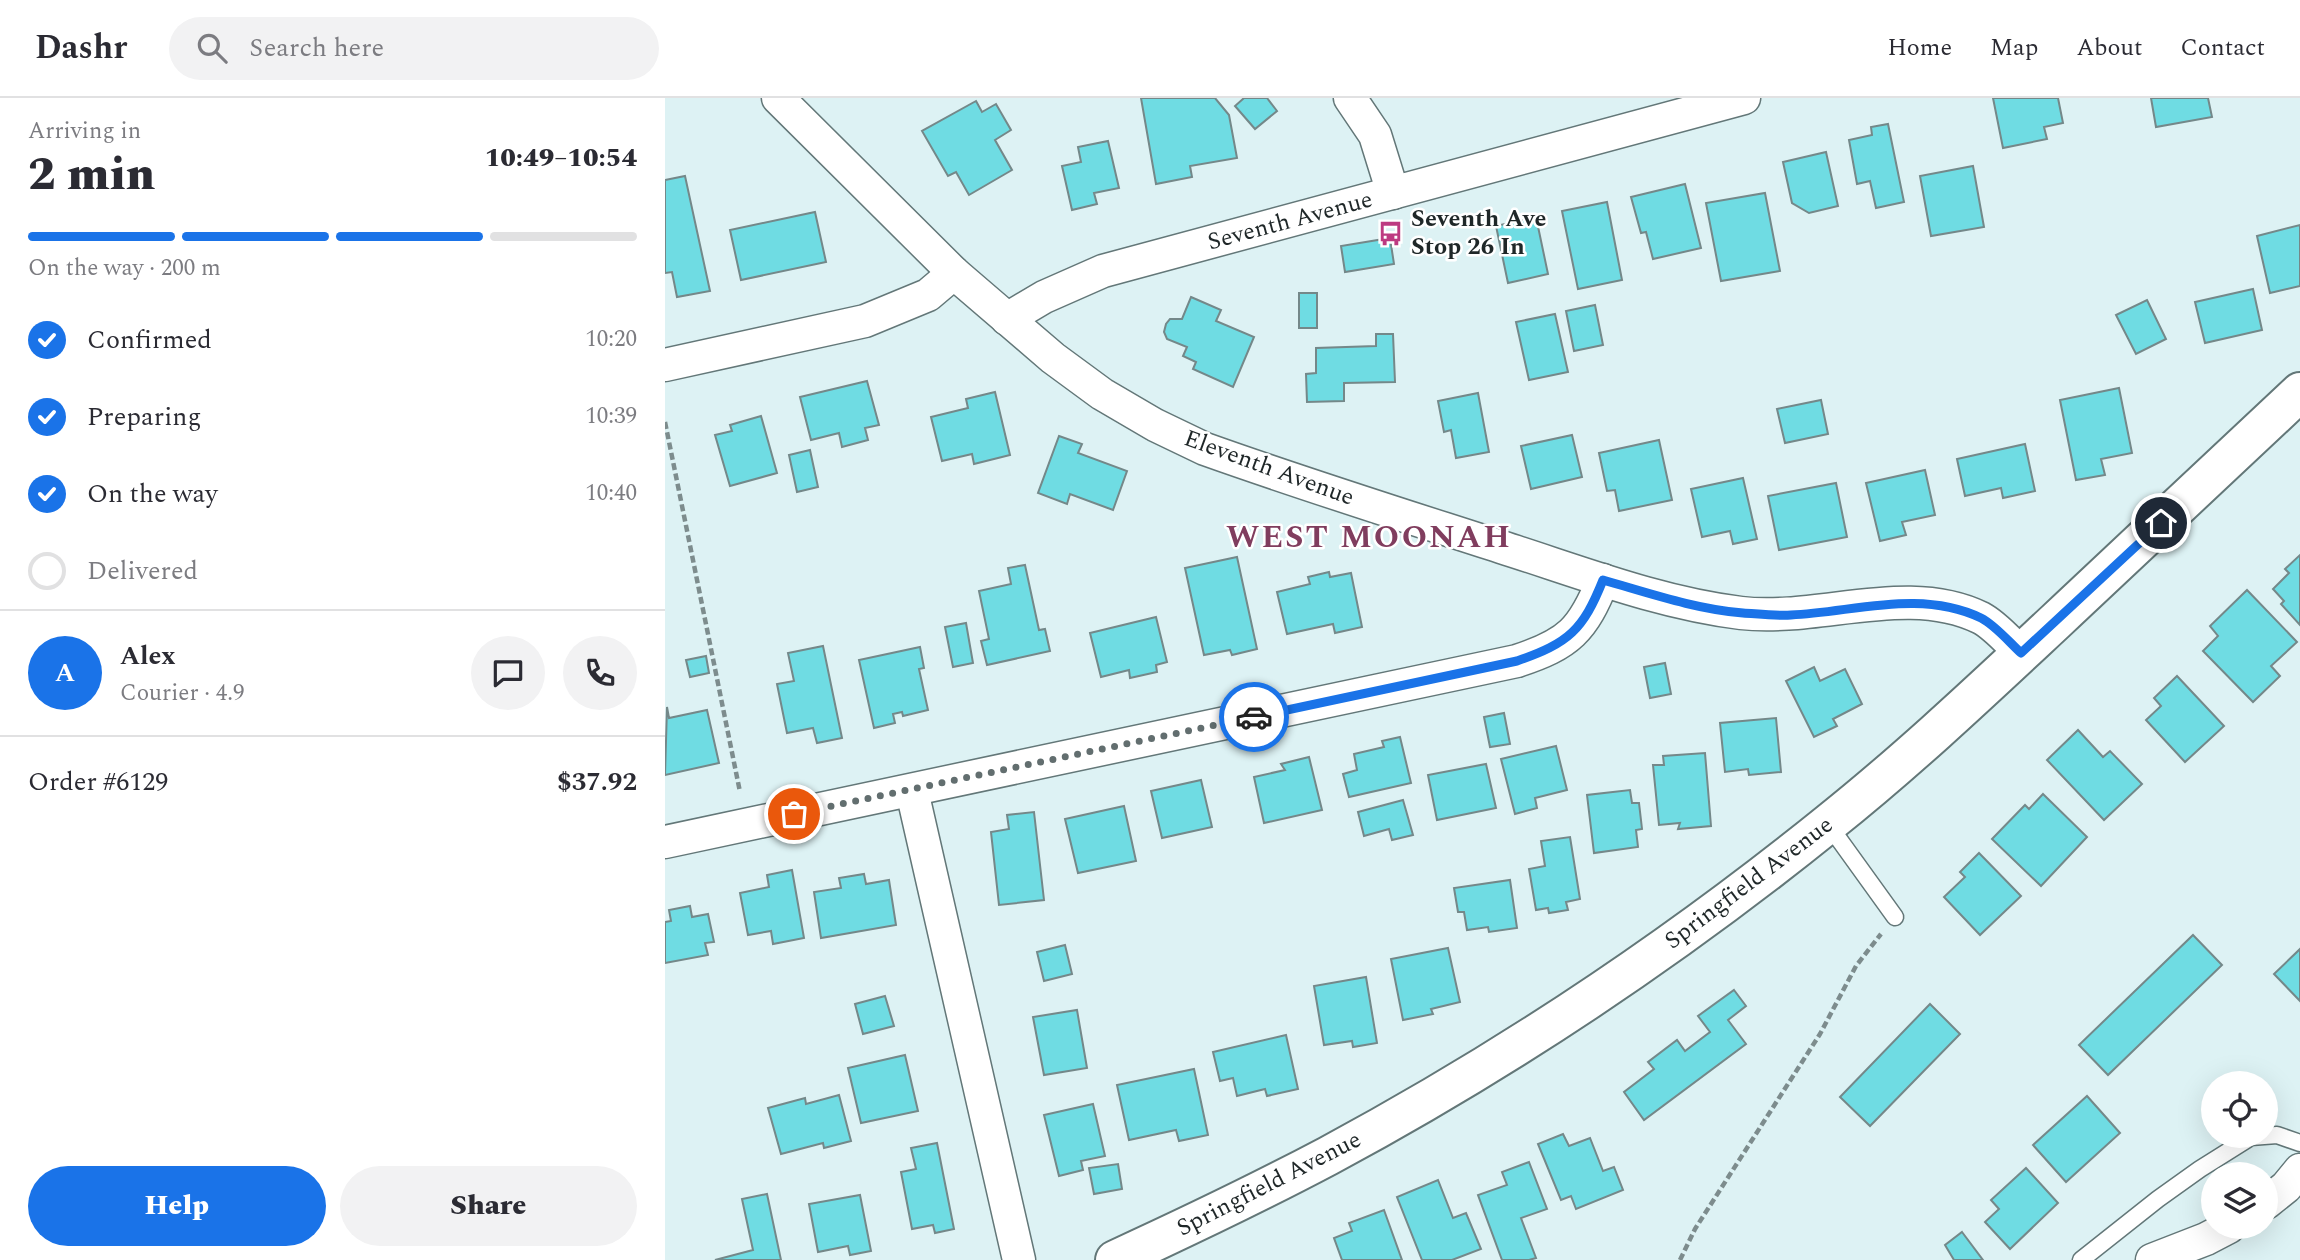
<!DOCTYPE html>
<meta charset="utf-8">
<style>
body{margin:0;font-family:Spectral,serif;background:#f2f2f3;color:#2b2b33;height:100vh;display:flex;flex-direction:column;font-size:26px;white-space:nowrap}
*{box-sizing:border-box;margin:0}
p{font-size:23px;color:#7c7c81}
.icon{flex:none;width:38px;height:38px;fill:none;stroke:currentColor;stroke-width:2;stroke-linecap:round;stroke-linejoin:round}
.map{position:relative;flex:1;overflow:hidden}
.side{display:flex;flex-direction:column;background:#fff;width:665px}
.side>*{flex:none}
.fabs{position:absolute;left:1536px;top:973px;display:grid;gap:14px}
.fabs a{display:grid;place-items:center;width:77px;height:77px;border-radius:50%;background:#fff;box-shadow:0 7px 28px #0002;font-size:35px}
.pin{position:absolute;display:grid;place-items:center;width:60px;height:60px;color:#fff;margin:-30px;border:4px solid #fff;border-radius:50%;box-shadow:0 2px 7px #0007}
.courier{position:absolute;display:grid;place-items:center;width:70px;height:70px;margin:-35px;border:5px solid #1a73e8;border-radius:50%;background:#fff;color:#222;box-shadow:0 2px 9px #0007}
.summary em{font-style:normal;font-weight:800}
.summary div{display:flex;flex-direction:column-reverse}
.summary{display:flex;align-items:center;justify-content:space-between;height:119px;padding:0 28px}
h1{font-size:46px;font-weight:800;line-height:52px}
.bar{display:grid;grid-template-columns:repeat(4,1fr);gap:10px 7px;align-content:center;height:84px;padding:0 28px}
.bar i{height:9px;border-radius:5px;background:#e1e1e2}
.bar .on{background:#1a73e8}
.bar p{grid-column:span 4}
.line{display:flex;align-items:center;gap:18px;padding:0 28px;border-top:2px solid #e1e1e2}
.line div{flex:1}
.round{display:grid;place-items:center;flex:none;width:74px;height:74px;border-radius:37px;background:#f2f2f3}
ol{padding:0 28px;list-style:none}
li{display:flex;align-items:center;gap:21px;height:77px}
li p{margin-inline-start:auto}
li .icon{padding:7px;border-radius:50%;background:#1a73e8;color:#fff;stroke-width:4}
li:last-child{color:#7c7c81}
li i{width:38px;height:38px;border:4px solid #e1e1e2;border-radius:50%}
.button{display:flex;gap:14px;margin-top:auto;padding:14px 28px}
.button a{flex:1;height:80px;border-radius:42px;background:#1a73e8;color:#fff;font-size:28px;font-weight:800;line-height:80px;text-align:center}
.button a+a{background:#f2f2f3;color:#2b2b33}
header{display:flex;align-items:center;gap:42px;box-sizing:border-box;height:98px;padding:0 35px;background:#fff;border-bottom:2px solid #e1e1e2}
header strong{font-size:33px}
nav{display:flex;gap:38px;margin-inline-start:auto;font-size:24px}
.search{width:490px;height:63px;background:#f2f2f3;display:flex;align-items:center;gap:18px;box-sizing:border-box;padding:0 24px;border-radius:38px;color:#7c7c81;font-size:26px}
main{display:flex;flex:1;min-height:0}
.map>svg:first-child{display:block}
</style>
<header>
<strong>Dashr</strong>
<div class="search"><svg class="icon" aria-label="search" viewBox="0 0 24 24"><circle cx="10" cy="10" r="6"/><path d="M15 15l6 6"/></svg>Search here</div>
<nav><a>Home</a><a>Map</a><a>About</a><a>Contact</a></nav>
</header>
<main>
<section class="side">
<div class="summary"><div><h1>2 min</h1><p>Arriving in</p></div><em>10:49–10:54</em></div>
<div class="bar"><i class="on"></i><i class="on"></i><i class="on"></i><i></i><p>On the way · 200 m</p></div>
<ol>
<li><svg class="icon" aria-label="check" viewBox="0 0 24 24"><path d="M5 12l5 5 9-10"/></svg>Confirmed<p>10:20</p></li>
<li><svg class="icon" aria-label="check" viewBox="0 0 24 24"><path d="M5 12l5 5 9-10"/></svg>Preparing<p>10:39</p></li>
<li><svg class="icon" aria-label="check" viewBox="0 0 24 24"><path d="M5 12l5 5 9-10"/></svg>On the way<p>10:40</p></li>
<li><i></i>Delivered</li>
</ol>
<div class="line" style="height:126px"><b class="round" style="background:#1a73e8;color:#fff">A</b><div><b>Alex</b><p>Courier · 4.9</p></div><a class="round"><svg class="icon" aria-label="chat" viewBox="0 0 24 24"><path d="M4 5h16v11H9l-5 4z"/></svg></a><a class="round"><svg class="icon" aria-label="phone" viewBox="0 0 24 24"><path d="M5 4h4l2 5-3 2q2 4 5 5l2-3 5 2v4C11 20 4 13 5 4z"/></svg></a></div>
<div class="line" style="height:91px"><div>Order #6129</div><b>$37.92</b></div>
<div class="button"><a>Help</a><a>Share</a></div>
</section>
<div class="map">
<svg width="1635" height="1162" viewBox="0 0 1635 1162">
<rect width="100%" height="100%" fill="#ddf2f4"/>
<g fill="#6fdce3" stroke="#748889" stroke-width="2">
<path d="M476 0H550L564 17 572 60 525 68 527 79 491 86Z"/>
<path d="M579 0H602L612 13 590 31 570 8Z"/>
<path d="M1328 0H1393L1398 25 1379 29 1382 41 1338 50Z"/>
<path d="M1486 0H1543L1547 19 1491 29Z"/>
<path d="M311 3 317 14 331 6 346 32 330 42 347 72 304 97 291 74 283 78 257 33Z"/>
<path d="M1223 26 1239 104 1211 110 1205 83 1192 86 1184 42 1207 37 1206 29Z"/>
<path d="M443 43 454 90 429 95 432 106 407 112 397 68 416 64 413 49Z"/>
<path d="M1161 54 1173 108 1144 115 1127 105 1118 64Z"/>
<path d="M1308 68 1319 129 1266 138 1255 78Z"/>
<path d="M20 78 45 193 12 199 7 174 0 175V82Z"/>
<path d="M1020 86 1036 150 988 161 981 134 976 135 966 99Z"/>
<path d="M1100 95 1115 173 1056 183 1041 105Z"/>
<path d="M942 104 957 182 913 191 897 113Z"/>
<path d="M150 114 161 164 76 182 65 132Z"/>
<path d="M871 119 883 176 843 185 831 128Z"/>
<path d="M1635 127V188L1605 195 1592 138Z"/>
<path d="M725 140 729 166 680 174 676 148Z"/>
<path d="M1588 191 1597 232 1540 245 1530 204Z"/>
<rect x="634" y="195" width="18" height="35"/>
<path d="M526 199 556 212 551 223 589 239 568 289 528 271 531 264 518 258 522 249 502 241 499 234 501 226 505 221H517Z"/>
<path d="M1482 202 1501 241 1471 256 1451 217Z"/>
<path d="M930 207 938 247 909 253 901 213Z"/>
<path d="M890 216 903 274 864 282 851 224Z"/>
<path d="M711 236H728L730 284 679 285V303L642 304 641 276 651 275V250L711 248Z"/>
<path d="M202 283 214 327 200 330 203 342 177 349 174 335 146 342 135 299Z"/>
<path d="M1454 290 1467 355 1436 361 1440 377 1411 382 1395 302Z"/>
<path d="M330 294 345 357 309 366 307 356 277 363 266 319 303 310 301 301Z"/>
<path d="M813 295 824 354 791 360 786 332 779 334 773 303Z"/>
<path d="M1156 302 1163 336 1120 345 1112 311Z"/>
<path d="M96 318 112 375 65 388 50 337 67 333 65 327Z"/>
<path d="M907 337 917 379 866 391 856 348Z"/>
<path d="M394 338 417 346 413 355 462 373 448 412 405 396 402 406 373 395Z"/>
<path d="M994 342 1007 402 954 413 950 392 942 393 934 355Z"/>
<path d="M1360 346 1370 393 1338 400 1336 390 1300 398 1292 361Z"/>
<path d="M145 352 153 389 132 394 124 357Z"/>
<path d="M1260 372 1270 417 1237 424 1241 437 1215 443 1201 385Z"/>
<path d="M1078 380 1092 441 1068 446 1065 433 1037 439 1026 391Z"/>
<path d="M1171 385 1182 439 1114 452 1103 398Z"/>
<path d="M1635 457V527L1616 506 1619 503 1608 491 1624 475 1620 471Z"/>
<path d="M572 459 592 551 567 557 565 552 539 557 520 470Z"/>
<path d="M360 467 374 532 380 531 385 553 322 567 316 543 324 541 314 493 346 486 343 470Z"/>
<path d="M664 474 665 479 686 475 697 529 670 535 668 526 622 536 612 494 645 486 643 479Z"/>
<path d="M1582 492 1632 544 1606 568 1615 578 1588 604 1538 553 1553 538 1545 528Z"/>
<path d="M491 519 502 564 491 567 492 574 465 580 464 572 436 579 425 535Z"/>
<path d="M301 525 308 565 288 569 280 529Z"/>
<path d="M158 548 177 640 152 645 148 630 122 635 112 586 129 583 123 555Z"/>
<path d="M255 549 259 570 254 571 263 612 238 618 237 614 228 616 230 625 209 630 194 562Z"/>
<path d="M41 558 44 575 25 579 21 562Z"/>
<path d="M1000 565 1006 596 985 600 979 569Z"/>
<path d="M1149 569 1155 583 1180 571 1197 606 1168 621 1172 628 1149 639 1121 583Z"/>
<path d="M1512 578 1559 628 1520 664 1481 622 1496 608 1489 600Z"/>
<path d="M2 609 4 620 42 612 54 665 0 677Z"/>
<path d="M839 615 845 646 825 649 819 619Z"/>
<path d="M1111 620 1116 674 1084 677 1083 671 1060 674 1055 625Z"/>
<path d="M1413 632 1438 659 1445 653 1477 686 1439 722 1382 662Z"/>
<path d="M735 639 746 685 684 699 678 676 692 672 689 656 719 649 717 643Z"/>
<path d="M891 648 902 692 870 700 872 710 850 716 836 661Z"/>
<path d="M1040 655 1046 728 1013 731 1015 725 994 727 988 667H999L998 658Z"/>
<path d="M644 659 657 712 599 725 589 679 620 672 616 666Z"/>
<path d="M821 666 831 710 772 722 763 677Z"/>
<path d="M536 682 547 729 497 740 486 693Z"/>
<path d="M965 692 967 705H974L977 731 971 732 973 749 929 755 922 697Z"/>
<path d="M1378 696 1422 739 1376 788 1327 741 1360 707 1364 711Z"/>
<path d="M738 702 748 737 727 742 724 731 699 738 693 714Z"/>
<path d="M459 708 471 763 413 775 400 721Z"/>
<path d="M369 714 379 802 334 807 326 734 344 731 342 717Z"/>
<path d="M905 739 915 801 901 804 903 812 884 815 883 810 871 812 864 771 880 768 876 743Z"/>
<path d="M1314 755 1356 798 1315 837 1279 799 1300 779 1295 774Z"/>
<path d="M127 772 139 840 108 846 106 833 83 837 75 795 104 789 102 777Z"/>
<path d="M199 776 201 786 224 782 231 827 156 840 149 794 176 790 174 780Z"/>
<path d="M845 782 852 830 824 834 823 829 802 832 799 814H793L789 790Z"/>
<path d="M25 808 27 819 43 816 49 844 40 845 43 857 0 865V824L6 823 4 812Z"/>
<path d="M1528 837 1557 867 1443 977 1414 947Z"/>
<path d="M400 847 407 876 379 883 372 854Z"/>
<path d="M783 850 795 904 766 911 768 916 738 922 726 861Z"/>
<path d="M1635 851V903L1609 876Z"/>
<path d="M701 879 712 945 688 949 687 943 659 947 649 888Z"/>
<path d="M1069 892 1081 908 1063 922 1081 946 979 1022 959 994 989 971 983 964 1012 942 1020 953 1045 934 1033 918Z"/>
<path d="M220 898 229 928 198 936 190 906Z"/>
<path d="M1265 906 1295 936 1205 1028 1175 999Z"/>
<path d="M412 912 422 970 379 977 368 919Z"/>
<path d="M621 937 633 991 602 998 600 991 572 998 568 980 555 983 548 954Z"/>
<path d="M240 957 253 1013 196 1025 183 970Z"/>
<path d="M529 971 543 1037 514 1043 511 1032 464 1042 452 987Z"/>
<path d="M174 997 186 1043 159 1050 158 1045 116 1056 103 1010 140 1000 141 1006Z"/>
<path d="M1422 998 1455 1035 1401 1084 1368 1047Z"/>
<path d="M428 1006 440 1058 416 1063 418 1072 394 1078 379 1017Z"/>
<path d="M898 1036 904 1048 925 1040 938 1073 949 1069 958 1092 911 1111 906 1098 896 1102 873 1046Z"/>
<path d="M272 1045 289 1131 270 1135 268 1127 247 1131 236 1074 251 1071 246 1050Z"/>
<path d="M864 1064 882 1111 856 1120 871 1160 864 1162H837L813 1097 842 1087 837 1074Z"/>
<path d="M453 1066 457 1091 429 1096 424 1070Z"/>
<path d="M1361 1070 1393 1105 1345 1151 1320 1124 1334 1111 1326 1102Z"/>
<path d="M773 1082 788 1120 801 1115 816 1151 787 1162H757L732 1099Z"/>
<path d="M102 1096 116 1162H50L88 1152 77 1101Z"/>
<path d="M195 1097 206 1153 185 1157 183 1148 153 1154 144 1106Z"/>
<path d="M719 1112 737 1162H677L669 1140 687 1133 684 1125Z"/>
<path d="M1297 1134 1318 1162H1289L1280 1147Z"/>
</g>
<g fill="none" stroke-linecap="round" stroke-linejoin="round">
<defs>
<g id="service">
<path d="M1163 726 1230 819"/>
<path d="M1416 1162 1493 1101 1535 1071 1586 1039 1612 1037 1635 1045"/>
</g>
<g id="minor">
<path d="M113 0 289 175 388 260 437 296 490 327 540 351C638 386 737 417 836 449 915 474 994 505 1076 515 1154 524 1243 484 1316 520 1331 528 1344 544 1356 555"/>
<path d="M685 0 710 37 728 95"/>
<path d="M342 221 379 199 438 173 1079 0"/>
<path d="M0 267 200 223 263 197 289 175"/>
<path d="M247 693 354 1162"/>
<path d="M0 744 852 563C904 546 918 532 938 482"/>
<path d="M1601 1105 1621 1089 1635 1072"/>
<path d="M1487 1162 1541 1141 1564 1129"/>
</g>
<path id="tertiary" d="M450 1162C522 1129 593 1095 663 1058 840 963 1008 851 1164 725 1243 662 1317 592 1391 523 1472 446 1554 370 1635 294"/>
</defs>
<use href="#service" stroke="#637778" stroke-width="19"/>
<use href="#minor" stroke="#637778" stroke-width="35"/>
<use href="#tertiary" stroke="#637778" stroke-width="42"/>
<g stroke="#7d8c8d" stroke-width="4.5" stroke-dasharray="7 3.5" stroke-linecap="butt">
<path d="M0 324 75 694"/>
<path d="M1015 1162 1030 1131 1155 936 1191 868 1216 836"/>
</g>
<use href="#service" stroke="#fff" stroke-width="16"/>
<use href="#minor" stroke="#fff" stroke-width="32"/>
<use href="#tertiary" stroke="#fff" stroke-width="38"/>
</g>
<g fill="none" stroke-linecap="round" stroke-linejoin="round">
<path stroke="#626e6f" stroke-width="7" stroke-dasharray="0 12.6" d="M129 716 589 619"/>
<path stroke="#1a73e8" stroke-width="9" d="M589 619 852 563C904 545 918 532 938 482 984 495 1030 511 1078 515 1094 516 1111 518 1126 517 1190 514 1255 491 1316 520 1330 527 1344 544 1356 555L1496 425"/>
</g>
<defs>
<symbol id="bus-bare" viewBox="-9 -9 18 18"><path d="M-5-6H5V4H4V6H2V4H-2V6H-4V4H-5ZM-3.5-4V0h7V-4ZM-3.5 1.2v1.5H-2V1.2ZM2 1.2v1.5H3.5V1.2Z" fill="#bd3a81" stroke="#fff" stroke-width="2.5" paint-order="stroke"/></symbol>
</defs>
<g fill-rule="evenodd">
<use href="#bus-bare" x="708" y="118" width="35" height="35"/>
</g>
<g text-anchor="middle" dominant-baseline="central" stroke-width="5" stroke-linejoin="round" paint-order="stroke">
<g font-size="24" font-weight="bold" fill="#1f2728" stroke="#fff" text-anchor="start">
<text x="746" y="121">Seventh Ave<tspan x="746" dy="28">Stop 26 In</tspan></text>
</g>
<g font-size="24" fill="#1f2728" stroke="#fff">
<text transform="translate(625 123) rotate(-15)">Seventh Avenue</text>
<text transform="translate(604 370) rotate(20)">Eleventh Avenue</text>
<text transform="translate(1084 785) rotate(-37)">Springfield Avenue</text>
<text transform="translate(604 1086) rotate(-27)">Springfield Avenue</text>
</g>
<g font-size="32" font-weight="bold" letter-spacing="2" fill="#803d5e" stroke="#fff">
<text x="704" y="439">WEST MOONAH</text>
</g>
</g>
</svg>
<div class="fabs">
<a><svg class="icon" aria-label="locate" viewBox="0 0 24 24"><circle cx="12" cy="12" r="6"/><path d="M12 2v4M12 18v4M2 12h4M18 12h4"/></svg></a>
<a><svg class="icon" aria-label="layers" viewBox="0 0 24 24"><path d="M12 4l9 5-9 5-9-5zM3 14l9 5 9-5"/></svg></a>
</div>
<div class="pin" style="left:129px;top:716px;background:#ea580c"><svg class="icon" aria-label="bag" viewBox="0 0 24 24"><path d="M5 8h14l-1 12H6zM9 8a3 3 0 0 1 6 0"/></svg></div>
<div class="pin" style="left:1496px;top:425px;background:#1f2937"><svg class="icon" aria-label="home" viewBox="0 0 24 24"><path d="M3 11l9-7 9 7M6 9v11h12V9"/></svg></div>
<div class="courier" style="left:589px;top:619px"><svg class="icon" aria-label="car" viewBox="0 0 24 24"><path d="M5 17H2v-5l4-1 3-4h7l3 4 3 1v5h-3M9 17h6M6 11h13"/><circle cx="7" cy="17" r="2"/><circle cx="17" cy="17" r="2"/></svg></div>
</div>
</main>
